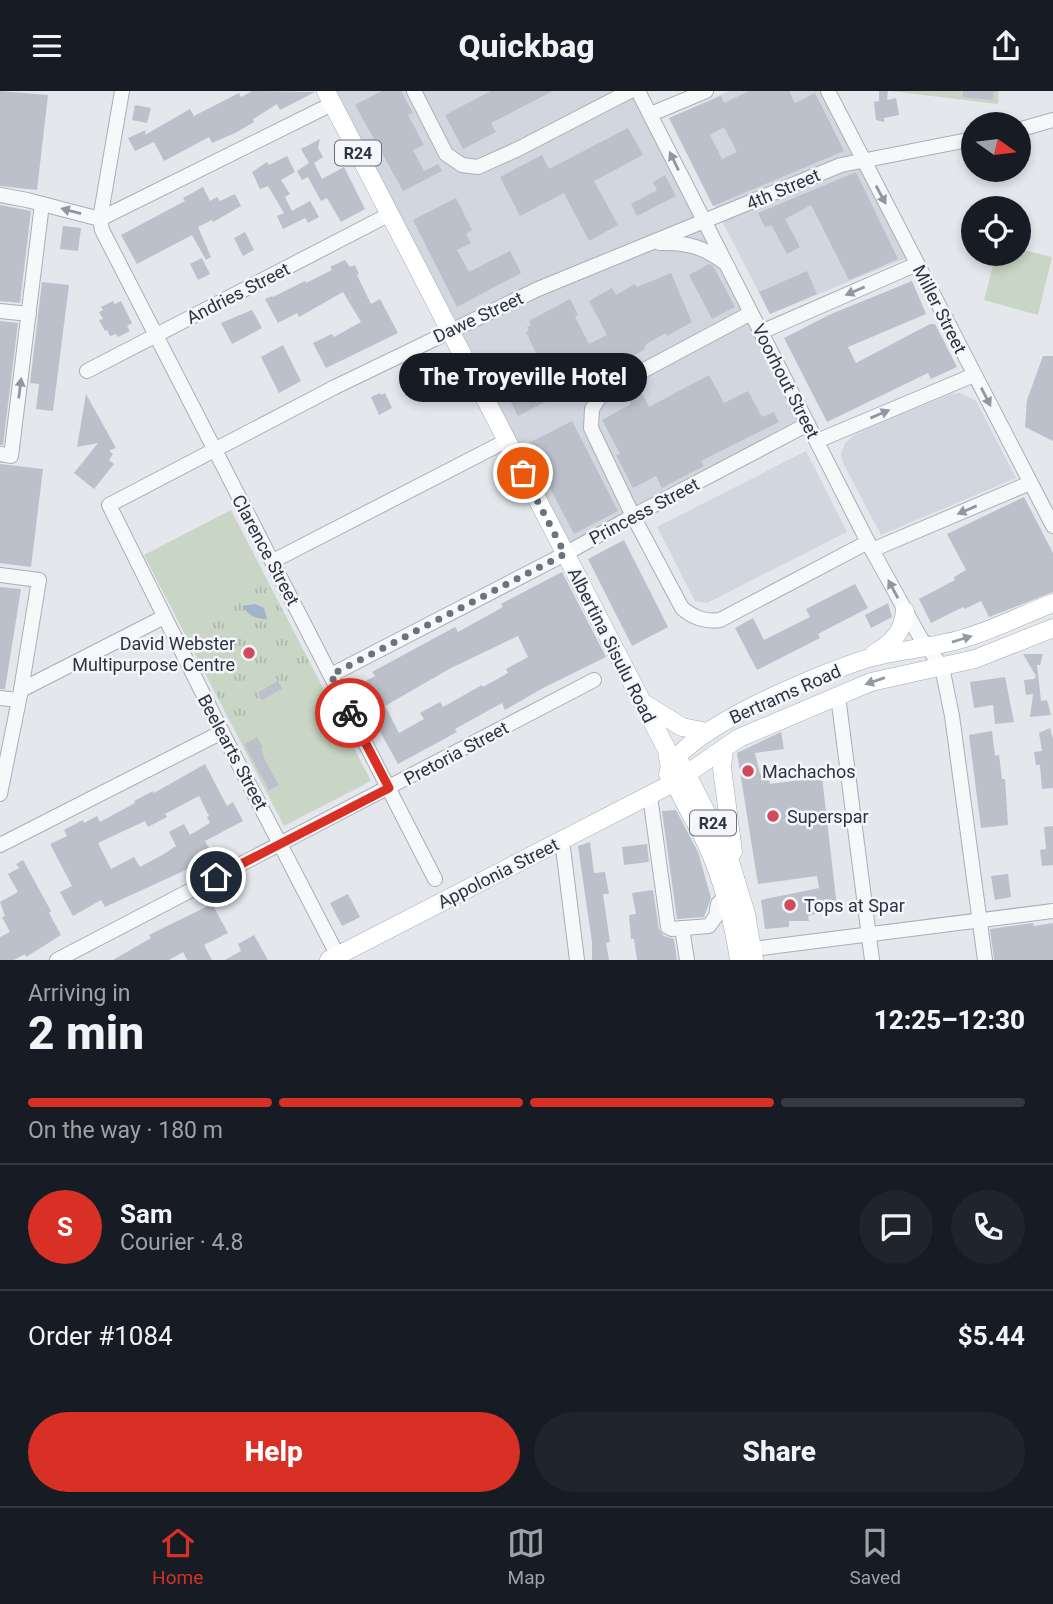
<!DOCTYPE html>
<meta charset="utf-8">
<style>
body{margin:0;font-family:Roboto,sans-serif;background:#20242c;color:#f1f3f6;height:100vh;display:flex;flex-direction:column;font-size:26px;white-space:nowrap}
*{box-sizing:border-box;margin:0}
p{font-size:23px;color:#9ea1a6}
.icon{flex:none;width:38px;height:38px;fill:none;stroke:currentColor;stroke-width:2;stroke-linecap:round;stroke-linejoin:round}
.map{position:relative;height:869px;overflow:hidden}
.details{display:flex;flex-direction:column;background:#171b24;flex:1}
.details>*{flex:none}
.needle{width:46px;rotate:104deg}
.fabs{position:absolute;left:961px;top:21px;display:grid;gap:14px}
.fabs a{display:grid;place-items:center;width:70px;height:70px;border-radius:50%;background:#171b24;box-shadow:0 4px 10px #0003;font-size:35px}
.pin{position:absolute;display:grid;place-items:center;width:60px;height:60px;color:#fff;margin:-30px;border:4px solid #fff;border-radius:50%;box-shadow:0 2px 7px #0007}
.courier{position:absolute;display:grid;place-items:center;width:70px;height:70px;margin:-35px;border:5px solid #d93025;border-radius:50%;background:#fff;color:#222;box-shadow:0 2px 9px #0007}
.bubble{position:absolute;height:49px;border-radius:24px;background:#171b24;box-shadow:0 4px 10px #0003;font-size:23px;font-weight:800;line-height:49px;text-align:center}
.headline em{font-style:normal;font-weight:800}
.headline div{display:flex;flex-direction:column-reverse}
.headline{display:flex;align-items:center;justify-content:space-between;height:119px;padding:0 28px}
h1{font-size:46px;font-weight:800;line-height:52px}
.bar{display:grid;grid-template-columns:repeat(4,1fr);gap:10px 7px;align-content:center;height:84px;padding:0 28px}
.bar i{height:9px;border-radius:5px;background:#363941}
.bar .active{background:#d93025}
.bar p{grid-column:span 4}
.line{display:flex;align-items:center;gap:18px;padding:0 28px;border-top:2px solid #363941}
.line div{flex:1}
.round{display:grid;place-items:center;flex:none;width:74px;height:74px;border-radius:37px;background:#20242c}
.action{display:flex;gap:14px;margin-top:auto;padding:14px 28px}
.action a{flex:1;height:80px;border-radius:42px;background:#d93025;color:#fff;font-size:28px;font-weight:800;line-height:80px;text-align:center}
.action a+a{background:#20242c;color:#f1f3f6}
header{display:flex;justify-content:space-between;align-items:center;height:91px;padding:0 28px;background:#171b24;font-size:32px;font-weight:800}
.dock{display:flex;justify-content:space-around;align-items:center;height:98px;border-top:2px solid #363941;background:#171b24;font-size:19px;color:#9ea1a6}
.dock a{display:grid;justify-items:center;gap:4px}
.dock .active{color:#d93025}
.map>svg:first-child{display:block}
</style>
<header><svg class="icon" aria-label="menu" viewBox="0 0 24 24"><path d="M4 6h16M4 12h16M4 18h16"/></svg>Quickbag<svg class="icon" aria-label="share" viewBox="0 0 24 24"><path d="M12 15V3M7 8l5-5 5 5M5 13v7h14v-7"/></svg></header>
<div class="map">
<svg width="1053" height="869" viewBox="0 0 1053 869">
<defs>
<pattern id="park-tufts" width="24" height="20" patternUnits="userSpaceOnUse" patternTransform="scale(1.75)"><rect width="24" height="20" fill="#c9d6c5"/><path d="M3 7l-1-3M5 7V3M7 7l1-3M15 17l-1-3M17 17v-4M19 17l1-3" fill="none" stroke="#adb8ab"/></pattern>
</defs>
<rect width="100%" height="100%" fill="#e4e7ec"/>
<g fill="#d2d6de">
<path d="M330 0H645L808 333 565 463Z"/>
<path d="M729 0H821L906 167 770 223 669 27Z"/>
<path d="M960 302 976 310 1016 387 881 444 843 372 841 363 845 352 856 343 902 323 951 303Z"/>
<path d="M806 360 847 441 707 512 695 510 657 436Z"/>
</g>
<g fill="#c9d6c5">
<path d="M890 0H999L998 13Z"/>
<path d="M1019 158 1052 166 1038 224 984 209 996 163H1018Z"/>
<path d="M231 419 371 690 284 735 144 464Z"/>
</g>
<path fill="url(#park-tufts)" d="M268 491 317 586 231 632 182 537Z"/>
<path fill="#9fb4cc" d="M255 513 264 517 267 528C255 528 250 525 242 515Z"/>
<g fill="#bbc0ca" fill-rule="evenodd">
<path d="M0 0 48 4 37 99 0 95Z"/>
<path d="M252 0 315 1 280 19 277 13 253 28 254 31 235 42 212 52 209 46 164 70 154 51 135 60 128 47 146 39 145 44 190 18 194 25 239 2 241 6Z"/>
<path d="M382 0H401L413 22 408 24 424 54 413 59 424 80 438 73 442 80 403 100 355 14Z"/>
<path d="M491 0H553L491 32 496 41 463 58 445 24Z"/>
<path d="M749 0H789L795 12 815 2 844 60 713 115 669 27 721 5 724 12ZM724 36 737 61 722 68 710 44Z"/>
<path d="M879 0H888L887 9 896 7 899 24 884 27V31L876 29 874 11 879 10Z"/>
<path d="M963 0H994L992 9 963 6Z"/>
<path d="M135 14 151 17 147 32 132 29Z"/>
<path d="M628 37 643 64 594 90 618 134 589 150 564 102 520 125 500 86 542 64 549 78Z"/>
<path d="M320 48 318 57 323 66 314 72 322 88 344 76 365 118 341 131 327 107 321 110 308 86 302 89 297 80 309 72 301 58Z"/>
<path d="M287 65 295 81 281 89 290 103 285 106 292 120 310 110 319 126 308 132 305 127 283 138 277 125 284 122 268 95 260 98 252 81 267 71 269 74Z"/>
<path d="M856 81 898 168 849 189 811 114 785 128 800 156 787 163 772 135 765 136 758 122Z"/>
<path d="M665 84 676 105 637 125 631 113 657 99 653 91Z"/>
<path d="M203 96 210 110 217 106 220 110 235 103 241 115 213 131 212 129 198 136 211 166 206 169 192 144 137 173 121 144 185 110 183 107Z"/>
<path d="M456 107 472 139 466 143 471 152 457 159 469 181 510 160 521 182 457 216 413 129Z"/>
<path d="M0 114 31 120 20 212 0 210Z"/>
<path d="M63 135 81 137 78 160 60 158Z"/>
<path d="M245 141 254 159 243 165 234 147Z"/>
<path d="M202 167 210 183 198 189 190 173Z"/>
<path d="M345 169 350 176 355 174 359 183 357 184 371 213 380 208 398 242 326 277 313 252 332 243 334 246 361 231 343 201 299 226 297 222 278 232 265 208 272 205 273 206 305 190 306 192 332 179 330 176Z"/>
<path d="M709 173 713 175 735 216 712 228 689 184Z"/>
<path d="M807 180 817 203 770 223 759 201Z"/>
<path d="M671 182 692 231 667 245 666 242 646 253 644 259 518 325 496 283 536 262 526 241 529 240 527 236 531 234 529 230 570 208 578 224 575 226 589 253 607 244 589 210 612 197 616 204 635 193 637 196Z"/>
<path d="M912 190 926 223 848 256 856 272 930 233H935L957 276 931 288 928 282 827 331 784 247 831 223Z"/>
<path d="M42 191 69 194 53 320 36 318 39 293 30 292Z"/>
<path d="M113 210 115 213 121 210 132 232 127 235 130 240 118 246 116 243 110 245 107 239 105 240 99 229 103 228 99 221 103 219 101 216Z"/>
<path d="M252 219 262 237 232 253 221 232Z"/>
<path d="M0 230 18 232 3 354H0Z"/>
<path d="M283 254 301 290 279 302 261 266Z"/>
<path d="M1043 265H1053V350L1025 336 1027 309Z"/>
<path d="M422 266 431 284 430 288 416 295 405 275Z"/>
<path d="M709 284 724 312 748 300 762 326 774 321 779 331 701 370 704 375 662 397 656 385 633 397 616 364 620 363 602 329 631 313 629 309 642 302 649 316Z"/>
<path d="M380 302 381 304 385 302 392 317 379 324 371 306Z"/>
<path d="M86 303 116 357 109 360 113 363 109 369 114 373 94 398 74 382 98 352 77 356Z"/>
<path d="M572 330 618 420 574 443 527 353Z"/>
<path d="M0 373 43 378 31 476 0 472Z"/>
<path d="M1024 406 1053 462V501L989 526 981 510 965 518 963 516 931 532 919 508 955 489 954 486 966 479 947 443Z"/>
<path d="M624 449 668 536 632 555 588 468Z"/>
<path d="M562 481 606 566 543 597 505 619 502 612 455 638 457 641 398 673 377 635 381 633 360 593 375 585 372 581 455 536 458 541 503 516 501 513ZM518 545 528 566 506 578 508 582 483 596 482 594 443 616 440 611 420 622 424 628 399 642 385 615 451 577Z"/>
<path d="M855 493 868 517 818 543 820 547 757 579 735 537 753 527 764 549 810 526 806 518Z"/>
<path d="M0 496 21 498 5 598H0Z"/>
<path d="M888 512 892 526 871 537 865 524Z"/>
<path d="M1023 563H1043L1040 574H1037L1041 610 1047 609 1051 624 1030 626 1033 603 1026 604 1024 589 1034 588 1036 585Z"/>
<path d="M1005 586 1014 631 995 633 993 614 974 617 970 591Z"/>
<path d="M278 590 282 598 262 609 258 601Z"/>
<path d="M1050 637 1053 648V697L1042 698 1040 674H1036L1034 661 1042 660 1039 642Z"/>
<path d="M992 640 995 665 999 664 1002 688H1005L1008 734 981 737 969 644Z"/>
<path d="M781 641 784 658 755 662 760 683 769 682 770 693 822 686 837 816 808 825 809 830H789V836L765 838 761 809 819 797 817 785 758 793 737 662Z"/>
<path d="M257 646 263 657 261 658 265 669 279 694 269 699 244 653Z"/>
<path d="M205 673 227 715 233 711 243 730 205 750 214 766 105 816 101 809 73 825 60 801 72 795 50 753 67 745 64 739 83 729 84 732 97 725 100 731 135 712 134 710 153 700 154 702ZM199 705 209 725 207 726 210 732 190 744 184 733 169 741 176 755 164 763 140 776 134 766 111 778 98 752 145 730 148 736 167 726 165 723Z"/>
<path d="M676 719 698 761 711 807 704 826 677 828 662 720Z"/>
<path d="M1053 735V774L1042 775 1040 759 1046 758 1044 736Z"/>
<path d="M590 751 594 782 605 781 609 803H603L610 851 606 852 609 869H592V851L578 755Z"/>
<path d="M647 753 649 771 624 774 622 756Z"/>
<path d="M23 769 51 820 49 822 61 844 26 866 25 863 14 869H0V846L10 841 2 826 5 825 0 811 18 801 8 783 19 777 16 773Z"/>
<path d="M1008 783 1011 806 995 809 991 785Z"/>
<path d="M653 799 659 838 664 845 674 848 677 869H637L634 848H631L629 824 636 823 632 802Z"/>
<path d="M348 803 360 826 342 835 330 812Z"/>
<path d="M212 813 228 842 204 854 212 869H187L183 861 169 869H113L151 847 149 844Z"/>
<path d="M1033 832 1034 835 1053 832V869H994L990 838Z"/>
<path d="M254 844 268 869H225L241 860 238 853Z"/>
</g>
<g fill="none" stroke-linecap="round" stroke-linejoin="round">
<defs>
<g id="minor">
<path d="M122 0 100 128 102 139 435 788"/>
<path d="M414 0 446 63 462 74 478 76 518 58 630 0"/>
<path d="M638 0 872 459 920 546 942 576 952 625 985 869"/>
<path d="M828 0 1053 435"/>
<path d="M651 23 706 0"/>
<path d="M1018 39 1053 29"/>
<path d="M0 104 27 109 100 128"/>
<path d="M100 128 332 13"/>
<path d="M660 152C686 151 704 156 725 172"/>
<path d="M0 220 29 223"/>
<path d="M751 222 603 301 592 318 591 337 633 425 682 517C694 527 705 531 720 529L868 451"/>
<path d="M761 241 917 173"/>
<path d="M87 280 390 123"/>
<path d="M817 350 974 284"/>
<path d="M0 363 11 365 42 113"/>
<path d="M872 459 1030 392"/>
<path d="M273 470 506 350"/>
<path d="M0 484 39 489 21 599 0 703"/>
<path d="M331 584 565 463 633 425 808 333"/>
<path d="M21 599 164 526"/>
<path d="M838 605 872 869"/>
<path d="M0 607 18 609"/>
<path d="M650 705 668 836 672 838 709 835 716 825 718 813 727 804"/>
<path d="M562 749 577 869"/>
<path d="M0 754 222 641"/>
<path d="M682 837 687 869"/>
<path d="M753 858 1053 820"/>
<path d="M57 869 594 589"/>
<path d="M340 869 222 641 109 414 335 296 538 198 841 74 973 48"/>
</g>
<g id="major">
<path d="M326 0 667 659C670 694 693 723 707 754 724 791 733 828 739 869"/>
<path d="M875 562C893 551 903 541 905 520"/>
<path d="M645 613 682 636 707 641"/>
<path d="M724 657 722 677 733 761"/>
<path d="M682 674 728 764 746 823 754 869"/>
<path d="M668 683C674 641 829 579 869 567 901 558 936 557 968 546 997 537 1025 523 1053 512"/>
<path d="M329 869 675 691 739 647 871 591 975 568 1053 537"/>
</g>
</defs>
<use href="#minor" stroke="#a9aeb7" stroke-width="16"/>
<use href="#major" stroke="#a3abb8" stroke-width="19"/>
<use href="#minor" stroke="#f7f8fa" stroke-width="14"/>
<use href="#major" stroke="#fff" stroke-width="18"/>
</g>
<defs><path id="oneway-solid" d="M-6-.8H1V-3.2L6.5 0L1 3.2V.8H-6Z" transform="scale(1.75)"/></defs>
<g fill="#9196a0">
<use href="#oneway-solid" transform="translate(674 70) rotate(-116)"/>
<use href="#oneway-solid" transform="translate(881 104) rotate(62)"/>
<use href="#oneway-solid" transform="translate(71 120) rotate(-165)"/>
<use href="#oneway-solid" transform="translate(855 200) rotate(157)"/>
<use href="#oneway-solid" transform="translate(20 297) rotate(-83)"/>
<use href="#oneway-solid" transform="translate(986 306) rotate(63)"/>
<use href="#oneway-solid" transform="translate(880 323) rotate(-23)"/>
<use href="#oneway-solid" transform="translate(967 419) rotate(157)"/>
<use href="#oneway-solid" transform="translate(893 498) rotate(-118)"/>
</g>
<g fill="#959aa2">
<use href="#oneway-solid" transform="translate(962 548) rotate(-17)"/>
<use href="#oneway-solid" transform="translate(875 590) rotate(161)"/>
</g>
<g fill="none" stroke-linecap="round" stroke-linejoin="round">
<path stroke="#6c737f" stroke-width="7" stroke-dasharray="0 12.6" d="M350 622 331 584 565 463 523 382"/>
<path stroke="#d93025" stroke-width="9" d="M216 786 389 697 350 622"/>
</g>
<g fill="#d1495b" stroke="#f4f6f9" stroke-width="2.5">
<circle cx="249" cy="562" r="7"/>
<circle cx="748" cy="680" r="7"/>
<circle cx="773" cy="725" r="7"/>
<circle cx="790" cy="814" r="7"/>
</g>
<g text-anchor="middle" dominant-baseline="central" stroke-width="5" stroke-linejoin="round" paint-order="stroke">
<g fill="#f4f6f9" stroke="#676e7b" stroke-width="2">
<rect x="335" y="49.5" width="46" height="25" rx="5"/>
<rect x="690" y="719.5" width="46" height="25" rx="5"/>
</g>
<g font-size="16" font-weight="bold" fill="#2b3445">
<text x="358" y="62">R24</text>
<text x="713" y="732">R24</text>
</g>
<g font-size="18" fill="#2b3445" stroke="#f4f6f9">
<text transform="translate(783 98) rotate(-23)">4th Street</text>
<text transform="translate(238 202) rotate(-27)">Andries Street</text>
<text transform="translate(940 218) rotate(63)">Miller Street</text>
<text transform="translate(478 226) rotate(-25)">Dawe Street</text>
<text transform="translate(786 290) rotate(63)">Voorhout Street</text>
<text transform="translate(644 420) rotate(-28)">Princess Street</text>
<text transform="translate(266 459) rotate(62)">Clarence Street</text>
<text transform="translate(612 554) rotate(63)">Albertina Sisulu Road</text>
<text transform="translate(785 603) rotate(-24)">Bertrams Road</text>
<text transform="translate(233 661) rotate(62)">Beelearts Street</text>
<text transform="translate(456 662) rotate(-28)">Pretoria Street</text>
<text transform="translate(498 782) rotate(-27)">Appolonia Street</text>
</g>
<g font-size="18" fill="#2b3445" stroke="#f4f6f9" text-anchor="start">
<text x="235" y="552" text-anchor="end">David Webster<tspan x="235" dy="21">Multipurpose Centre</tspan></text>
<text x="762" y="680">Machachos</text>
<text x="787" y="725">Superspar</text>
<text x="804" y="814">Tops at Spar</text>
</g>
</g>
</svg>
<div class="fabs">
<a><svg class="needle" viewBox="-14 -14 28 28"><path d="M0-13l5 13h-10z" fill="#e53935"/><path d="M0 13l5-13h-10z" fill="#9ea1a6"/></svg></a>
<a><svg class="icon" aria-label="locate" viewBox="0 0 24 24"><circle cx="12" cy="12" r="6"/><path d="M12 2v4M12 18v4M2 12h4M18 12h4"/></svg></a>
</div>
<div class="pin" style="left:523px;top:382px;background:#ea580c"><svg class="icon" aria-label="bag" viewBox="0 0 24 24"><path d="M5 8h14l-1 12H6zM9 8a3 3 0 0 1 6 0"/></svg></div>
<div class="pin" style="left:216px;top:786px;background:#1f2937"><svg class="icon" aria-label="home" viewBox="0 0 24 24"><path d="M3 11l9-7 9 7M6 9v11h12V9"/></svg></div>
<div class="courier" style="left:350px;top:622px"><svg class="icon" aria-label="bike" viewBox="0 0 24 24"><circle cx="6" cy="16" r="4"/><circle cx="18" cy="16" r="4"/><path d="M6 16l4-8h5l3 8M10 8l3 8H6M13 5h3"/></svg></div>
<div class="bubble" style="left:399px;top:262px;width:248px">The Troyeville Hotel</div>
</div>
<section class="details">
<div class="headline"><div><h1>2 min</h1><p>Arriving in</p></div><em>12:25–12:30</em></div>
<div class="bar"><i class="active"></i><i class="active"></i><i class="active"></i><i></i><p>On the way · 180 m</p></div>
<div class="line" style="height:126px"><b class="round" style="background:#d93025;color:#fff">S</b><div><b>Sam</b><p>Courier · 4.8</p></div><a class="round"><svg class="icon" aria-label="chat" viewBox="0 0 24 24"><path d="M4 5h16v11H9l-5 4z"/></svg></a><a class="round"><svg class="icon" aria-label="phone" viewBox="0 0 24 24"><path d="M5 4h4l2 5-3 2q2 4 5 5l2-3 5 2v4C11 20 4 13 5 4z"/></svg></a></div>
<div class="line" style="height:91px"><div>Order #1084</div><b>$5.44</b></div>
<div class="action"><a>Help</a><a>Share</a></div>
</section>
<nav class="dock">
<a class="active"><svg class="icon" aria-label="home" viewBox="0 0 24 24"><path d="M3 11l9-7 9 7M6 9v11h12V9"/></svg>Home</a>
<a><svg class="icon" aria-label="map" viewBox="0 0 24 24"><path d="M3 6l6-2 6 2 6-2v14l-6 2-6-2-6 2zM9 4v14M15 6v14"/></svg>Map</a>
<a><svg class="icon" aria-label="saved" viewBox="0 0 24 24"><path d="M7 4h10v16l-5-4-5 4z"/></svg>Saved</a>
</nav>
